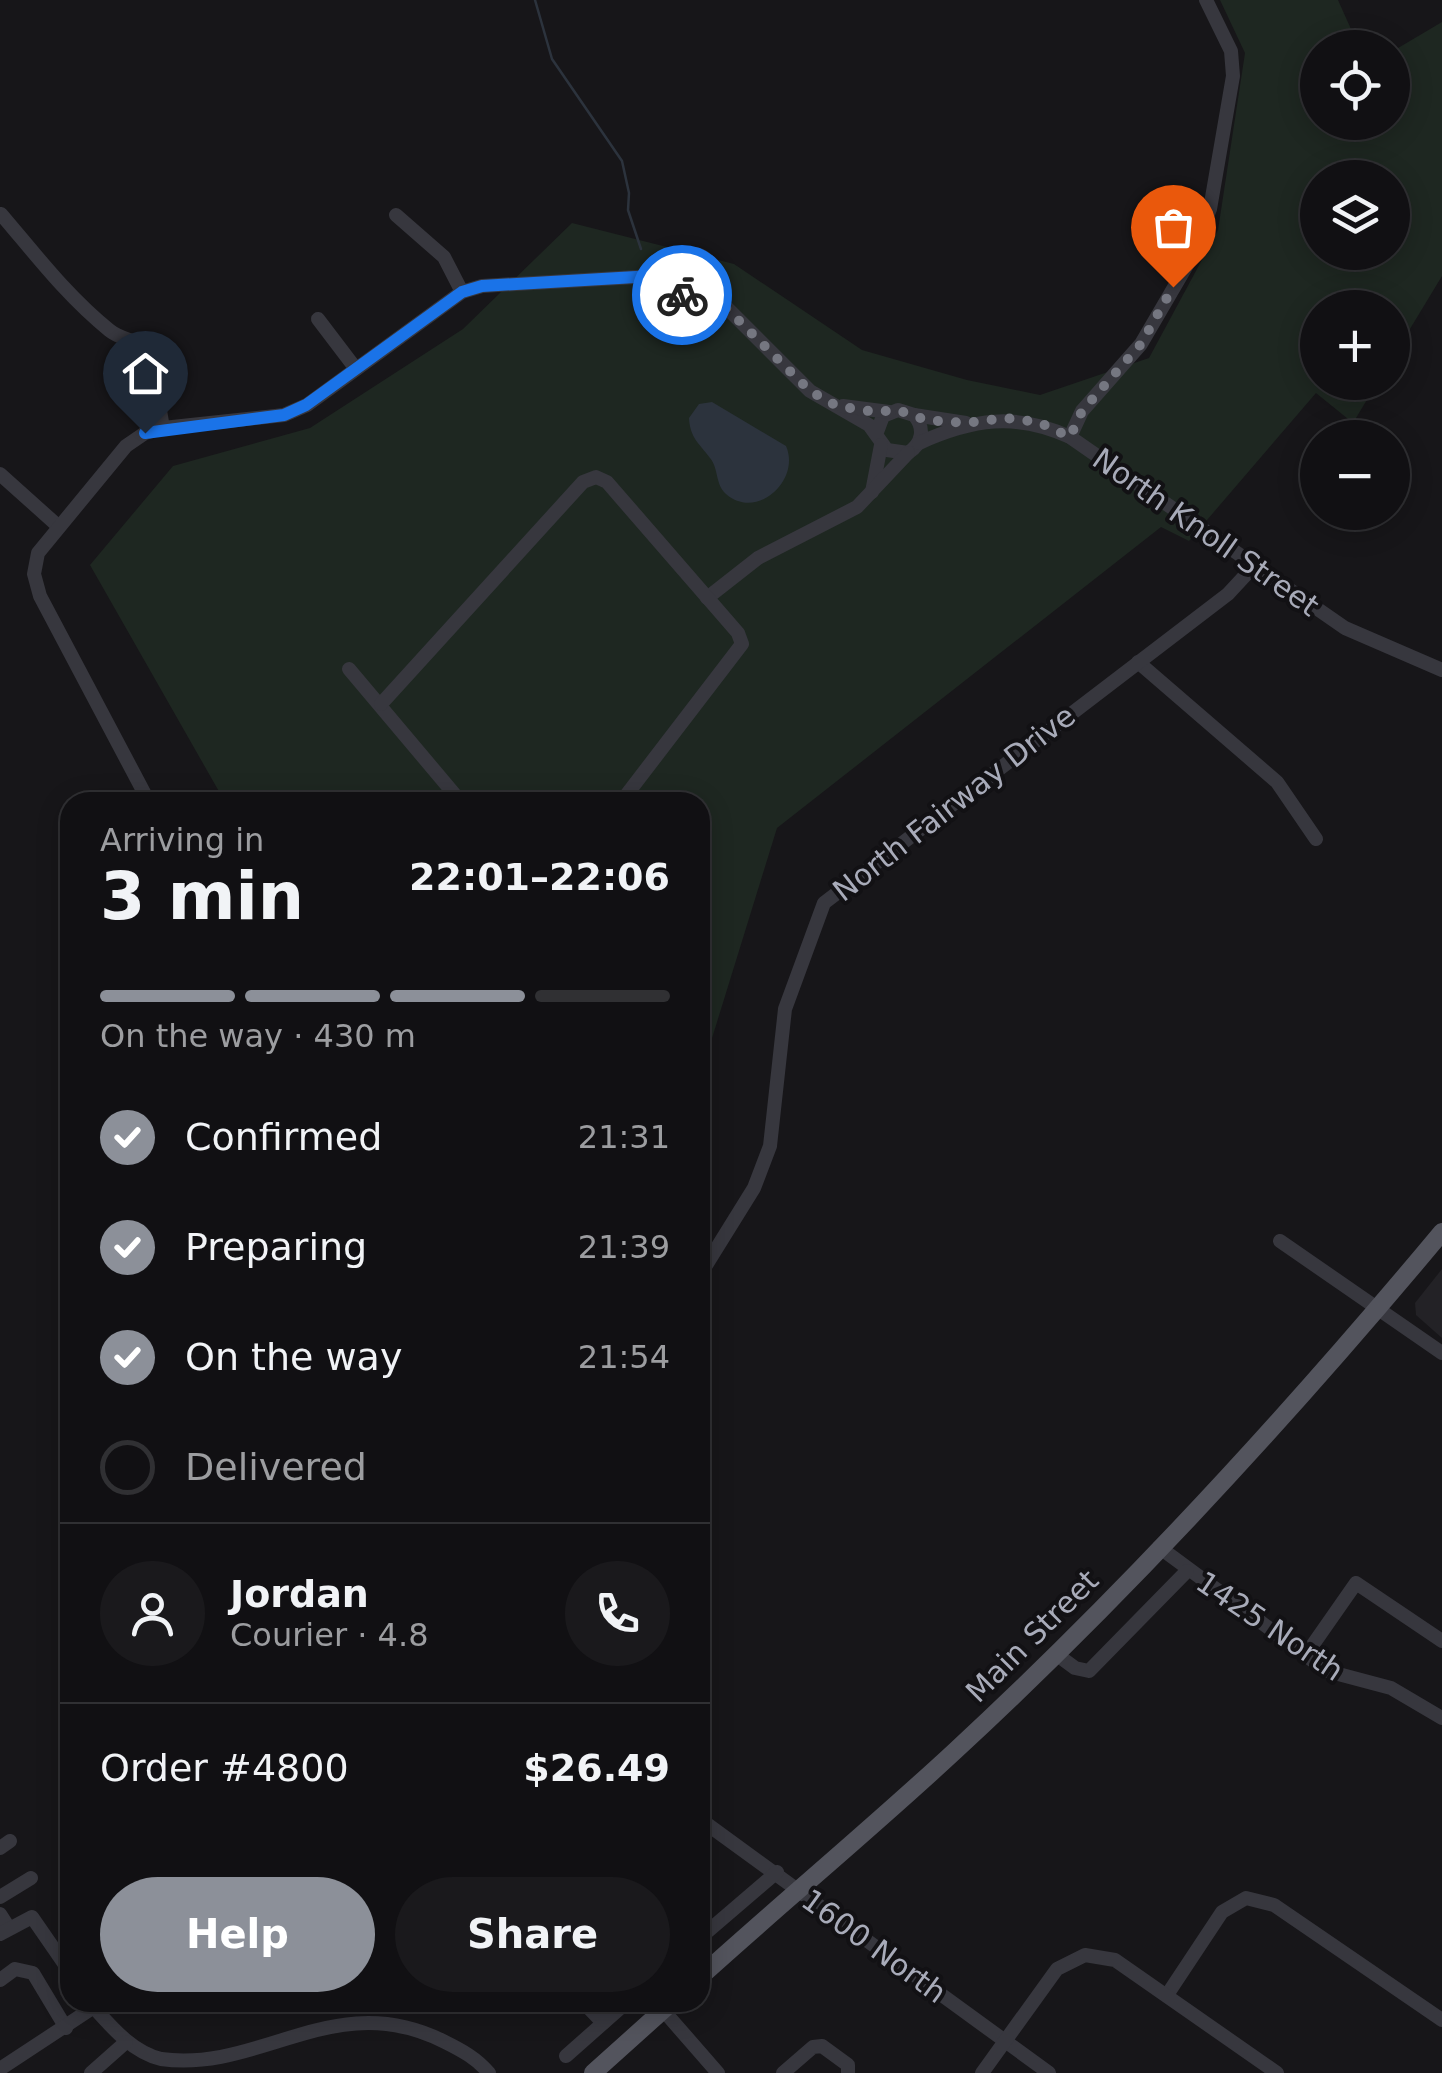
<!DOCTYPE html>
<meta charset="utf-8">
<style>
body{margin:0;font-family:"DejaVu Sans",sans-serif;background:#1a191c;color:#f1f3f6;height:100vh;display:flex;flex-direction:column;font-size:38px;white-space:nowrap}
*{box-sizing:border-box;margin:0}
p{font-size:32px;color:#9c9da0}
.icon{flex:none;width:55px;height:55px;fill:none;stroke:currentColor;stroke-width:2;stroke-linecap:round;stroke-linejoin:round}
.map{position:relative;flex:1;overflow:hidden}
.details{position:absolute;left:60px;top:792px;width:650px;height:1220px;display:flex;flex-direction:column;background:#111013;border-radius:30px;box-shadow:0 5px 25px #0003,0 0 0 2px #303033}
.details>*{flex:none}
.buttons{position:absolute;left:1300px;top:30px;display:grid;gap:20px}
.buttons a{display:grid;place-items:center;width:110px;height:110px;border-radius:50%;background:#111013;box-shadow:0 5px 25px #0003,0 0 0 2px #303033;font-size:50px}
.pin{position:absolute;display:grid;place-items:center;width:85px;height:85px;color:#fff;margin:-102px -42px;border-radius:50% 50% 50% 0;rotate:-45deg;box-shadow:0 0 10px #0007}
.pin .icon{rotate:45deg}
.courier{position:absolute;display:grid;place-items:center;width:100px;height:100px;margin:-50px;border:8px solid #1a73e8;border-radius:50%;background:#fff;color:#222;box-shadow:0 2px 12px #0007}
.summary em{font-style:normal;font-weight:700}
.summary div{display:flex;flex-direction:column-reverse}
.summary{display:flex;align-items:center;justify-content:space-between;height:170px;padding:0 40px}
h1{font-size:65px;font-weight:700;line-height:75px}
.bar{display:grid;grid-template-columns:repeat(4,1fr);gap:15px 10px;align-content:center;height:120px;padding:0 40px}
.bar i{height:12px;border-radius:8px;background:#303033}
.bar .current{background:#8c9099}
.bar p{grid-column:span 4}
.line{display:flex;align-items:center;gap:25px;padding:0 40px;border-top:2px solid #303033}
.line div{flex:1}
.round{display:grid;place-items:center;flex:none;width:105px;height:105px;border-radius:52px;background:#1a191c}
ol{padding:0 40px;list-style:none}
li{display:flex;align-items:center;gap:30px;height:110px}
li p{margin-inline-start:auto}
li .icon{padding:10px;border-radius:50%;background:#8c9099;color:#fff;stroke-width:4}
li:last-child{color:#9c9da0}
li i{width:55px;height:55px;border:5px solid #303033;border-radius:50%}
.button{display:flex;gap:20px;margin-top:auto;padding:20px 40px}
.button a{flex:1;height:115px;border-radius:60px;background:#8c9099;color:#fff;font-size:40px;font-weight:700;line-height:115px;text-align:center}
.button a+a{background:#1a191c;color:#f1f3f6}
.map>svg:first-child{display:block}
</style>
<div class="map">
<svg width="1442" height="2073" viewBox="0 0 1442 2073">
<rect width="100%" height="100%" fill="#171619"/>
<path fill="#232226" d="M1442 1269V1338L1416 1315 1415 1303Z"/>
<path fill="#1e2721" fill-rule="evenodd" d="M1220 0H1338L1359 47 1318 48V122H1392L1393 51 1442 22V276L1393 357 1392 308H1318V382L1377 383 1353 423 1316 393 1189 541 1161 527 777 828 700 1077V802H225L90 565 173 466 310 428 463 329 572 223 734 264 862 350 967 380 1040 395 1149 358 1218 230 1245 53ZM1318 178H1392V252H1318Z"/>
<path fill="#2c333d" d="M712 402 786 446C801 480 757 521 726 494 715 484 719 469 710 458 699 443 690 438 689 418L699 404Z"/>
<g fill="none" stroke-linecap="round" stroke-linejoin="round">
<path stroke="#2c333d" stroke-width="2.5" d="M535 0 552 59 622 161 629 193 628 210 641 249"/>
<g stroke="#37373e" stroke-width="14">
<path d="M1 214C36 255 67 296 109 330 122 341 138 339 150 352L163 428"/>
<path d="M396 215 444 257 462 292"/>
<circle cx="692" cy="276" r="22"/>
<path d="M709 290 810 391 869 425 887 450 908 453C923 443 925 428 914 415L898 410 883 416 877 432"/>
<path d="M318 319 356 369"/>
<path d="M843 406 889 412"/>
<path d="M914 415 966 423"/>
<path d="M1070 437 1082 411 1141 344 1190 260 1210 209 1233 76 1231 51 1206 0"/>
<path d="M919 443C972 419 1016 412 1070 437L1345 628 1442 670"/>
<path d="M0 474 58 526"/>
<path d="M872 492 881 445"/>
<path d="M707 598 758 558 857 507 908 453"/>
<path d="M1138 662 1277 782 1316 839"/>
<path d="M349 669 461 802"/>
<path d="M381 704 583 482 596 477 607 482 738 633 742 644 621 802"/>
<path d="M149 802 40 596 34 574 38 553 126 446 145 433 163 428 284 415 307 405 462 292 482 286 670 275"/>
<path d="M1280 1241 1442 1353"/>
<path d="M700 1275 754 1188 770 1146 785 1009 824 903 1228 594 1253 567"/>
<path d="M700 1384 701 1385"/>
<path d="M1159 1547 1327 1671 1391 1688 1442 1718"/>
<path d="M1056 1654 1075 1668 1089 1671 1187 1571"/>
<path d="M1305 1656 1356 1583 1442 1641"/>
<path d="M700 1819 1049 2073"/>
<path d="M0 1848 10 1841"/>
<path d="M0 1897 31 1878"/>
<path d="M0 1914 9 1928"/>
<path d="M0 1934 32 1917 70 1972"/>
<path d="M700 1938 777 1872"/>
<path d="M0 1980 15 1969 33 1973 66 2028"/>
<path d="M1167 1995 1222 1912 1246 1898 1274 1905 1442 2020"/>
<path d="M89 2002C110 2025 130 2051 161 2059 262 2073 335 1986 445 2042 463 2051 476 2058 489 2073"/>
<path d="M583 2002 603 2023"/>
<path d="M663 2010 718 2073"/>
<path d="M566 2056 627 2002"/>
<path d="M0 2069 94 2007"/>
<path d="M91 2073 126 2042"/>
<path d="M783 2073 813 2047 822 2046 848 2065V2073"/>
<path d="M982 2073 1057 1969 1085 1955 1115 1960 1277 2073"/>
</g>
<g stroke="#53545d" stroke-width="18">
<path d="M700 1977C784 1901 872 1828 955 1751 1128 1591 1291 1413 1442 1232"/>
<path d="M593 2073 672 2002"/>
</g>
</g>
<g fill="none" stroke-linecap="round" stroke-linejoin="round">
<path stroke="#757781" stroke-width="10" stroke-dasharray="0 18" d="M682 295 692 298 708 290 810 391 837 406 875 412 898 410 926 420 966 423 1006 418 1038 422 1070 437 1082 411 1141 344 1173 287"/>
<path stroke="#1a73e8" stroke-width="12" d="M145 433 284 415 306 405 462 292 482 286 670 275 682 295"/>
</g>
<g text-anchor="middle" dominant-baseline="central" stroke-width="8" stroke-linejoin="round" paint-order="stroke">
<g font-size="30" fill="#a8abb9" stroke="#121114">
<text transform="translate(1206 532) rotate(35)">North Knoll Street</text>
<text transform="translate(954 803) rotate(-38)">North Fairway Drive</text>
<text transform="translate(1270 1626) rotate(34)">1425 North</text>
<text transform="translate(1032 1636) rotate(-45)">Main Street</text>
<text transform="translate(874 1946) rotate(36)">1600 North</text>
</g>
</g>
</svg>
<div class="buttons">
<a><svg class="icon" aria-label="locate" viewBox="0 0 24 24"><circle cx="12" cy="12" r="6"/><path d="M12 2v4M12 18v4M2 12h4M18 12h4"/></svg></a>
<a><svg class="icon" aria-label="layers" viewBox="0 0 24 24"><path d="M12 4l9 5-9 5-9-5zM3 14l9 5 9-5"/></svg></a>
<a>+</a>
<a>−</a>
</div>
<div class="pin" style="left:1173px;top:287px;background:#ea580c"><svg class="icon" aria-label="bag" viewBox="0 0 24 24"><path d="M5 8h14l-1 12H6zM9 8a3 3 0 0 1 6 0"/></svg></div>
<div class="pin" style="left:145px;top:433px;background:#1f2937"><svg class="icon" aria-label="home" viewBox="0 0 24 24"><path d="M3 11l9-7 9 7M6 9v11h12V9"/></svg></div>
<div class="courier" style="left:682px;top:295px"><svg class="icon" aria-label="bike" viewBox="0 0 24 24"><circle cx="6" cy="16" r="4"/><circle cx="18" cy="16" r="4"/><path d="M6 16l4-8h5l3 8M10 8l3 8H6M13 5h3"/></svg></div>
<section class="details">
<div class="summary"><div><h1>3 min</h1><p>Arriving in</p></div><em>22:01–22:06</em></div>
<div class="bar"><i class="current"></i><i class="current"></i><i class="current"></i><i></i><p>On the way · 430 m</p></div>
<ol>
<li><svg class="icon" aria-label="check" viewBox="0 0 24 24"><path d="M5 12l5 5 9-10"/></svg>Confirmed<p>21:31</p></li>
<li><svg class="icon" aria-label="check" viewBox="0 0 24 24"><path d="M5 12l5 5 9-10"/></svg>Preparing<p>21:39</p></li>
<li><svg class="icon" aria-label="check" viewBox="0 0 24 24"><path d="M5 12l5 5 9-10"/></svg>On the way<p>21:54</p></li>
<li><i></i>Delivered</li>
</ol>
<div class="line" style="height:180px"><a class="round"><svg class="icon" aria-label="person" viewBox="0 0 24 24"><circle cx="12" cy="8" r="4"/><path d="M4 21q1-7 8-7t8 7"/></svg></a><div><b>Jordan</b><p>Courier · 4.8</p></div><a class="round"><svg class="icon" aria-label="phone" viewBox="0 0 24 24"><path d="M5 4h4l2 5-3 2q2 4 5 5l2-3 5 2v4C11 20 4 13 5 4z"/></svg></a></div>
<div class="line" style="height:130px"><div>Order #4800</div><b>$26.49</b></div>
<div class="button"><a>Help</a><a>Share</a></div>
</section>
</div>
